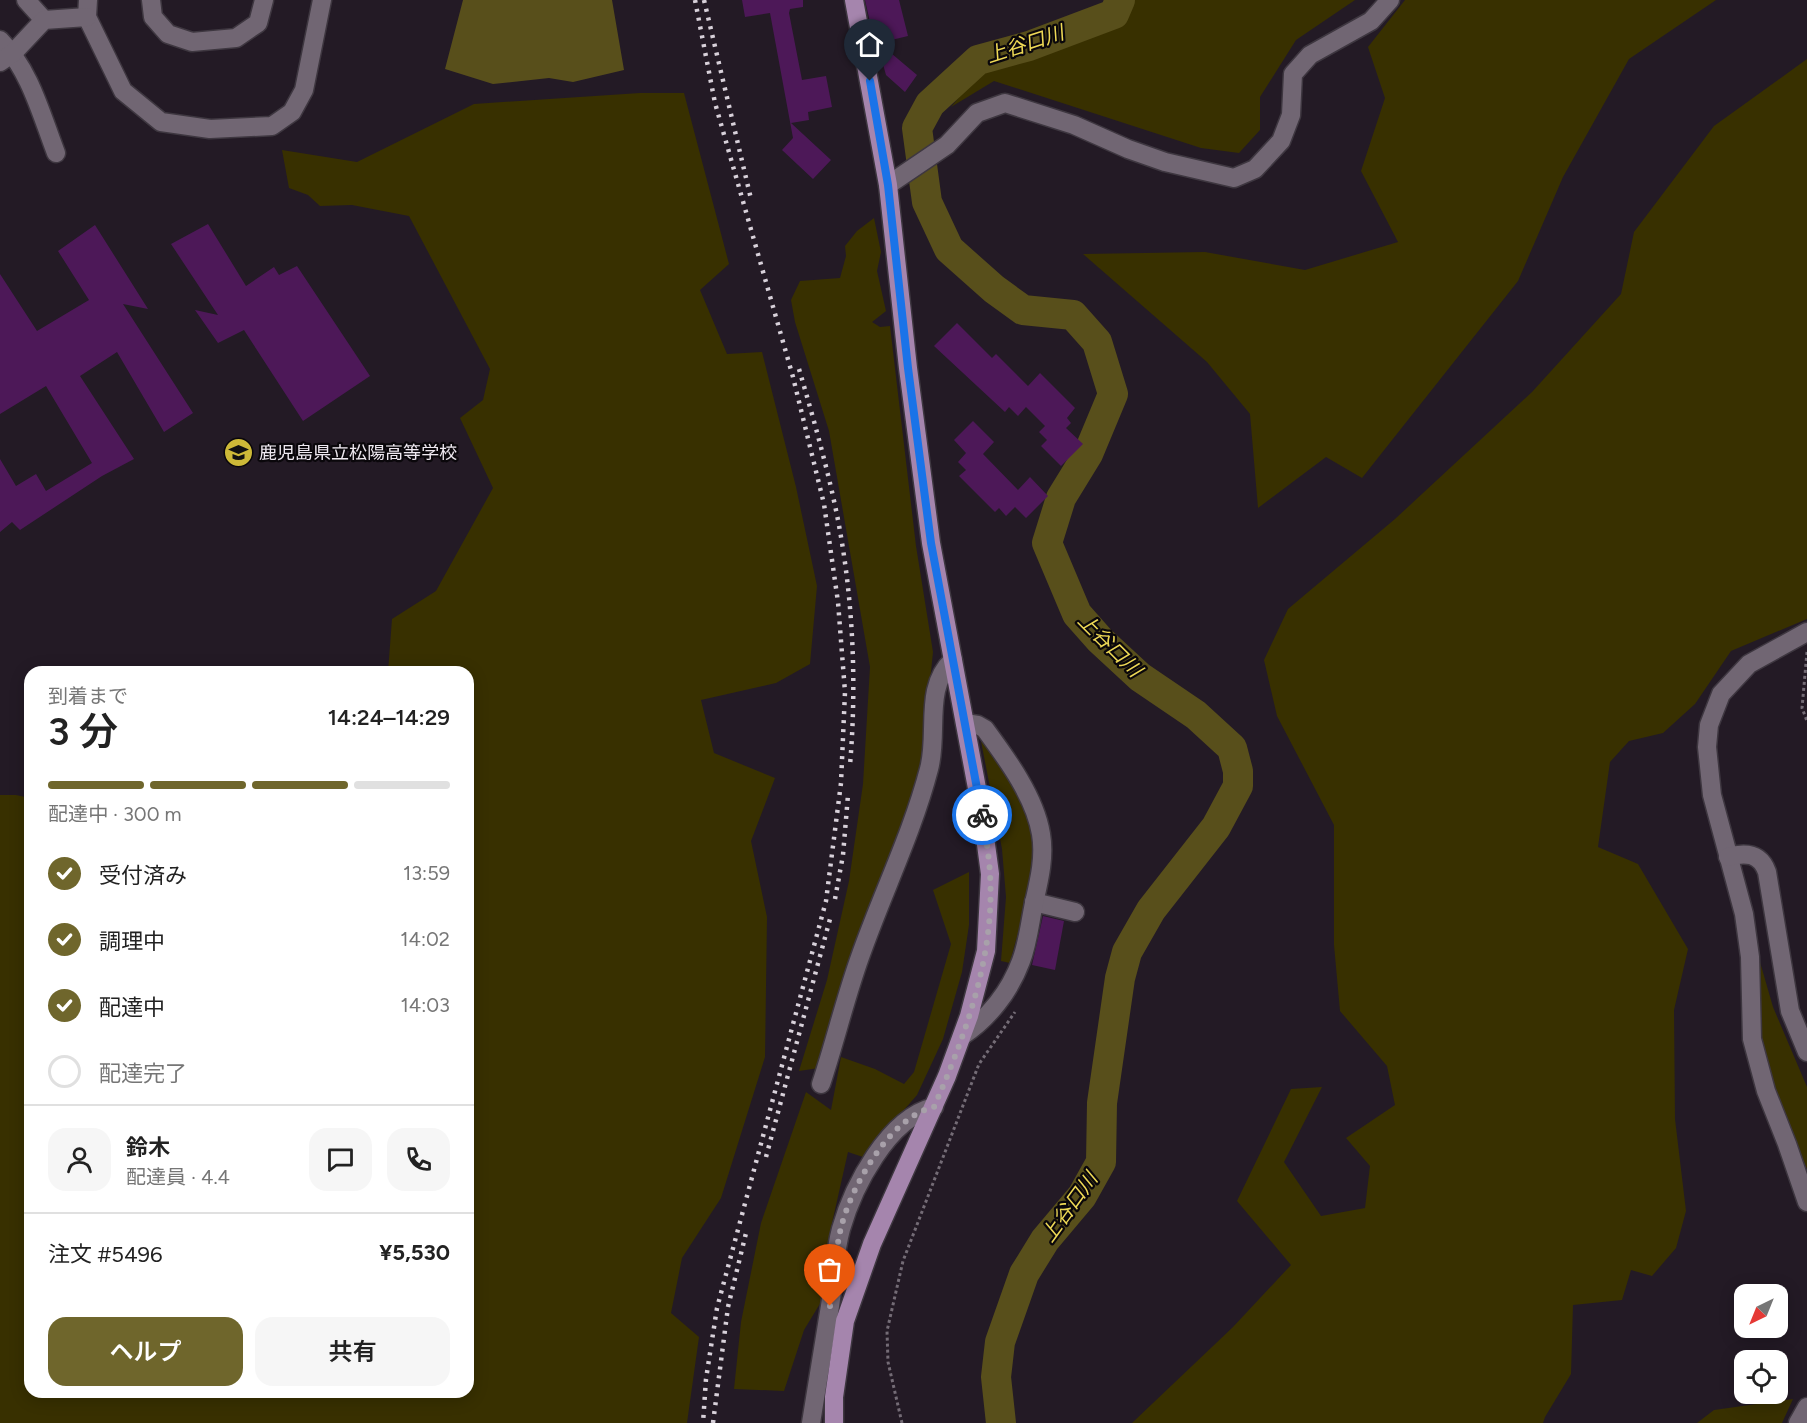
<!DOCTYPE html>
<html lang="ja">
<meta charset="utf-8">
<style>
body{margin:0;font-family:Figtree,"Noto Sans JP",sans-serif;background:#f6f6f6;color:#222;height:100vh;display:flex;flex-direction:column;font-size:22px;white-space:nowrap}
*{box-sizing:border-box;margin:0}
p{font-size:20px;color:#767676}
.icon{flex:none;width:33px;height:33px;fill:none;stroke:currentColor;stroke-width:2;stroke-linecap:round;stroke-linejoin:round}
.map{position:relative;flex:1;overflow:hidden}
.drawer{position:absolute;left:24px;top:666px;width:450px;height:732px;display:flex;flex-direction:column;background:#fff;border-radius:18px;box-shadow:0 3px 15px #0003}
.drawer>*{flex:none}
.needle{width:39px;rotate:223deg}
.buttons{position:absolute;left:1734px;top:1284px;display:grid;gap:12px}
.buttons a{display:grid;place-items:center;width:54px;height:54px;border-radius:12px;background:#fff;box-shadow:0 3px 15px #0003;font-size:30px}
.pin{position:absolute;display:grid;place-items:center;width:51px;height:51px;color:#fff;margin:-62px -26px;border-radius:50% 50% 50% 0;rotate:-45deg;box-shadow:0 0 6px #0007}
.pin .icon{rotate:45deg}
.courier{position:absolute;display:grid;place-items:center;width:60px;height:60px;margin:-30px;border:4px solid #1a73e8;border-radius:50%;background:#fff;color:#222;box-shadow:0 2px 8px #0007}
.summary em{font-style:normal;font-weight:600}
.summary div{display:flex;flex-direction:column-reverse}
.summary{display:flex;align-items:center;justify-content:space-between;height:102px;padding:0 24px}
h1{font-size:39px;font-weight:600;line-height:45px}
.bar{display:grid;grid-template-columns:repeat(4,1fr);gap:9px 6px;align-content:center;height:72px;padding:0 24px}
.bar i{height:8px;border-radius:4px;background:#e0e0e0}
.bar .active{background:#6f662c}
.bar p{grid-column:span 4}
.line{display:flex;align-items:center;gap:15px;padding:0 24px;border-top:2px solid #e0e0e0}
.line div{flex:1}
.round{display:grid;place-items:center;flex:none;width:63px;height:63px;border-radius:18px;background:#f6f6f6}
ol{padding:0 24px;list-style:none}
li{display:flex;align-items:center;gap:18px;height:66px}
li p{margin-inline-start:auto}
li .icon{padding:6px;border-radius:50%;background:#6f662c;color:#fff;stroke-width:4}
li:last-child{color:#767676}
li i{width:33px;height:33px;border:3px solid #e0e0e0;border-radius:50%}
.primary-button{display:flex;gap:12px;margin-top:auto;padding:12px 24px}
.primary-button a{flex:1;height:69px;border-radius:18px;background:#6f662c;color:#fff;font-size:24px;font-weight:600;line-height:69px;text-align:center}
.primary-button a+a{background:#f6f6f6;color:#222}
.map>svg:first-child{display:block}
</style>
<div class="map">
<svg width="1807" height="1423" viewBox="0 0 1807 1423">
<rect width="100%" height="100%" fill="#231a25"/>
<g fill="#383000">
<path d="M1131 0H1355L1296 40 1260 97V130L1239 153 1201 148 994 81 951 107 981 70 1122 22Z"/>
<path d="M1405 0H1716L1629 59 1563 177 1518 281 1362 478 1326 457 1258 508 1250 414 1207 362 1083 254 1205 252 1305 270 1398 242 1361 171 1385 98 1368 47Z"/>
<path d="M1807 59V619L1731 651 1695 704 1663 733 1629 741 1610 762 1598 847 1638 864 1688 949 1674 1010 1675 1119 1686 1211 1676 1248 1652 1276 1631 1270 1622 1300 1573 1305 1571 1374 1545 1417 1543 1423H1132L1233 1327 1291 1265 1237 1201 1291 1089 1322 1087 1284 1162 1321 1216 1365 1208 1370 1166 1346 1138 1395 1105 1387 1066 1340 1011 1334 945V825L1277 716 1264 660 1288 609 1395 519 1532 392 1621 294 1634 232 1714 126Z"/>
<path d="M640 93H684L729 264 700 290 727 354 762 352 796 487 817 586 810 664 776 683 701 700 714 753 775 778 751 841 767 917 765 1057 721 1198 682 1258 671 1313 699 1337 687 1423H0V795H16L30 798V1392H468V672H388L392 619 436 591 493 488 460 418 483 400 490 369 409 216 352 205 320 206 308 195 289 188 282 150 357 162 474 104Z"/>
<path d="M874 218 881 252 877 271 886 311 872 322 880 327 890 326 916 546 933 652 922 761 913 794 819 1068 799 1071 827 980 849 881 863 784 870 667 829 431 795 322 791 300 800 281 840 278 846 256 845 246 857 231Z"/>
<path d="M980 736C1003 768 1031 806 1035 847 1037 874 1017 934 1010 963L1001 961 1006 897 1002 849Z"/>
<path d="M969 872V925L962 972 943 1039 917 1095 863 1157 848 1152 830 1232 821 1302 804 1330 784 1391 734 1389 741 1322 761 1223 806 1092 831 1110 841 1057 875 1069 904 1084 914 1072 951 944 933 890Z"/>
<path d="M1760 962 1773 1007 1807 1087V1169L1767 1072 1760 1027 1756 971Z"/>
<path d="M1793 1399 1782 1423H1697L1714 1410Z"/>
</g>
<path fill="#584f1b" d="M463 0H612L624 70 573 82 549 78 493 84 445 69Z"/>
<g fill="none" stroke-linecap="round" stroke-linejoin="round">
<path stroke="#584f1b" stroke-width="30" d="M1001 1423 996 1377 1000 1342 1024 1274 1045 1240 1082 1196 1101 1162 1102 1103 1120 978 1127 952 1151 910 1216 827 1238 786V771L1232 748 1196 715 1140 677 1100 640 1077 614 1047 543 1061 498 1088 454 1113 394 1097 342 1073 315 1023 310 994 289 949 249 927 202 917 128 930 104 978 60 1029 46 1114 14 1120 0"/>
</g>
<g fill="#4d1858">
<path d="M742 0H803V7L790 9 789 13 802 80 826 76 832 107 808 112 809 120 791 123 831 160 813 179 782 150 793 138 770 13 745 17Z"/>
<path d="M865 0H899L908 36 879 43 917 75 905 92 886 75 877 43 875 44Z"/>
<path d="M208 224 246 286 274 267 279 275 297 266 370 376 303 421 244 330 218 343 195 310 218 315 171 244Z"/>
<path d="M95 225 148 309 123 304 193 413 164 432 117 352 80 376 134 459 102 476 20 530 12 522 0 532V459L16 486 36 474 46 491 92 463 46 386 0 414V274L37 331 89 300 58 251Z"/>
<path d="M957 323 992 358 996 354 1028 386 1040 373 1075 408 1067 418 1071 423 1066 428 1083 444 1061 466 1041 446 1047 440 1039 432 1045 426 1026 407 1018 416 1009 407 1005 412 934 346Z"/>
<path d="M973 421 994 442 983 454 1018 490 1030 477 1048 496 1026 518 1015 507 1006 516 999 508 995 512 959 476 966 470 958 462 966 453 954 440Z"/>
<path d="M1043 916 1064 921 1055 970 1032 965Z"/>
</g>
<g fill="none" stroke-linecap="round" stroke-linejoin="round">
<defs>
<g id="minor">
<path d="M26 0 44 20"/>
<path d="M88 0 87 17 123 91 161 122 210 129 272 126 292 112 304 90 322 0"/>
<path d="M151 0 153 17 168 34 192 42 236 38 258 23 264 0"/>
<path d="M0 40C30 70 41 114 56 153"/>
<path d="M0 62 13 53 44 20 87 17"/>
<path d="M888 185 947 145 977 113 1005 103 1074 125 1128 149 1165 162 1234 178 1255 169 1281 141 1291 115 1293 74 1310 55 1371 21 1390 0"/>
<path d="M1807 632 1749 664 1721 694 1709 725 1707 747 1712 795 1744 914 1750 957 1752 1039 1766 1091 1787 1144 1807 1202"/>
<path d="M1728 857C1746 852 1760 853 1767 872L1790 1011 1807 1052"/>
<path d="M1034 902 1075 912"/>
<path d="M962 1036C989 1018 1010 991 1021 961 1028 943 1030 922 1034 903 1039 881 1045 857 1041 834 1035 797 1007 759 985 729L978 725 965 723"/>
<path d="M821 1084C835 1042 845 999 860 957 882 894 912 834 929 769 939 733 923 687 953 660"/>
<path d="M811 1423C817 1384 824 1345 830 1306 834 1281 834 1254 841 1229 853 1187 888 1118 934 1107"/>
<path d="M1798 1423 1807 1407"/>
</g>
<path id="major" d="M834 1423V1397L845 1321 872 1244 947 1076 969 1016 986 951 990 874 982 815 931 543 908 368 888 185 854 0"/>
</defs>
<use href="#minor" stroke="#3e3740" stroke-width="21"/>
<use href="#major" stroke="#3e3740" stroke-width="21"/>
<g stroke="#746c76" stroke-width="3" stroke-dasharray="3 3" stroke-linecap="butt">
<path d="M1807 652 1802 708 1807 721"/>
<path d="M902 1423 888 1362 887 1331 903 1261 979 1064 1015 1012"/>
</g>
<use href="#minor" stroke="#716673" stroke-width="18"/>
<use href="#major" stroke="#a585ad" stroke-width="18"/>
<g stroke="#d8d1da" stroke-width="4.5" stroke-dasharray="3 6" stroke-linecap="butt">
<path d="M695 0 715 103 793 377 824 504 838 602 845 692 841 783 826 901 717 1308 706 1379 703 1423"/>
<path d="M704 0 751 199"/>
<path d="M799 369C813 417 827 466 837 515 853 596 857 682 850 765"/>
<path d="M835 899 843 855 848 795"/>
<path d="M766 1157 830 919"/>
<path d="M713 1423 728 1307 747 1229"/>
</g>
</g>
<g fill="none" stroke-linecap="round" stroke-linejoin="round">
<path stroke="#a8a1aa" stroke-width="6" stroke-dasharray="0 10.8" d="M830 1306C833 1282 835 1256 840 1232 849 1190 889 1117 934 1107 966 1034 995 955 990 874 989 854 985 834 982 815"/>
<path stroke="#1a73e8" stroke-width="8" d="M870 81 888 185 908 368 931 543 982 815"/>
</g>
<defs>
<symbol id="school-disc" viewBox="-11 -11 22 22"><circle r="9.5" fill="#cdb938" stroke="#0a070b"/><path d="M0-5L7-2L0 1L-7-2ZM-4 1L0 2.5L4 1V4Q0 6-4 4Z" fill="#111"/></symbol>
</defs>
<g fill-rule="evenodd">
<use href="#school-disc" x="222" y="436" width="33" height="33"/>
</g>
<g text-anchor="middle" dominant-baseline="central" stroke-width="4.5" stroke-linejoin="round" paint-order="stroke">
<g font-size="18" fill="#efe9f1" stroke="#0a070b" text-anchor="start">
<text x="259" y="453">鹿児島県立松陽高等学校</text>
</g>
<g font-size="20" font-style="italic" fill="#eed956" stroke="#0a070b">
<text transform="translate(1025 44) rotate(-18)">上谷口川</text>
<text transform="translate(1110 645) rotate(45)">上谷口川</text>
<text transform="translate(1069 1207) rotate(-54)">上谷口川</text>
</g>
</g>
</svg>
<div class="buttons">
<a><svg class="needle" viewBox="-14 -14 28 28"><path d="M0-13l5 13h-10z" fill="#e53935"/><path d="M0 13l5-13h-10z" fill="#767676"/></svg></a>
<a><svg class="icon" aria-label="locate" viewBox="0 0 24 24"><circle cx="12" cy="12" r="6"/><path d="M12 2v4M12 18v4M2 12h4M18 12h4"/></svg></a>
</div>
<div class="pin" style="left:830px;top:1306px;background:#ea580c"><svg class="icon" aria-label="bag" viewBox="0 0 24 24"><path d="M5 8h14l-1 12H6zM9 8a3 3 0 0 1 6 0"/></svg></div>
<div class="pin" style="left:870px;top:81px;background:#1f2937"><svg class="icon" aria-label="home" viewBox="0 0 24 24"><path d="M3 11l9-7 9 7M6 9v11h12V9"/></svg></div>
<div class="courier" style="left:982px;top:815px"><svg class="icon" aria-label="bike" viewBox="0 0 24 24"><circle cx="6" cy="16" r="4"/><circle cx="18" cy="16" r="4"/><path d="M6 16l4-8h5l3 8M10 8l3 8H6M13 5h3"/></svg></div>
<section class="drawer">
<div class="summary"><div><h1>3 分</h1><p>到着まで</p></div><em>14:24–14:29</em></div>
<div class="bar"><i class="active"></i><i class="active"></i><i class="active"></i><i></i><p>配達中 · 300 m</p></div>
<ol>
<li><svg class="icon" aria-label="check" viewBox="0 0 24 24"><path d="M5 12l5 5 9-10"/></svg>受付済み<p>13:59</p></li>
<li><svg class="icon" aria-label="check" viewBox="0 0 24 24"><path d="M5 12l5 5 9-10"/></svg>調理中<p>14:02</p></li>
<li><svg class="icon" aria-label="check" viewBox="0 0 24 24"><path d="M5 12l5 5 9-10"/></svg>配達中<p>14:03</p></li>
<li><i></i>配達完了</li>
</ol>
<div class="line" style="height:108px"><a class="round"><svg class="icon" aria-label="person" viewBox="0 0 24 24"><circle cx="12" cy="8" r="4"/><path d="M4 21q1-7 8-7t8 7"/></svg></a><div><b>鈴木</b><p>配達員 · 4.4</p></div><a class="round"><svg class="icon" aria-label="chat" viewBox="0 0 24 24"><path d="M4 5h16v11H9l-5 4z"/></svg></a><a class="round"><svg class="icon" aria-label="phone" viewBox="0 0 24 24"><path d="M5 4h4l2 5-3 2q2 4 5 5l2-3 5 2v4C11 20 4 13 5 4z"/></svg></a></div>
<div class="line" style="height:78px"><div>注文 #5496</div><b>¥5,530</b></div>
<div class="primary-button"><a>ヘルプ</a><a>共有</a></div>
</section>
</div>
